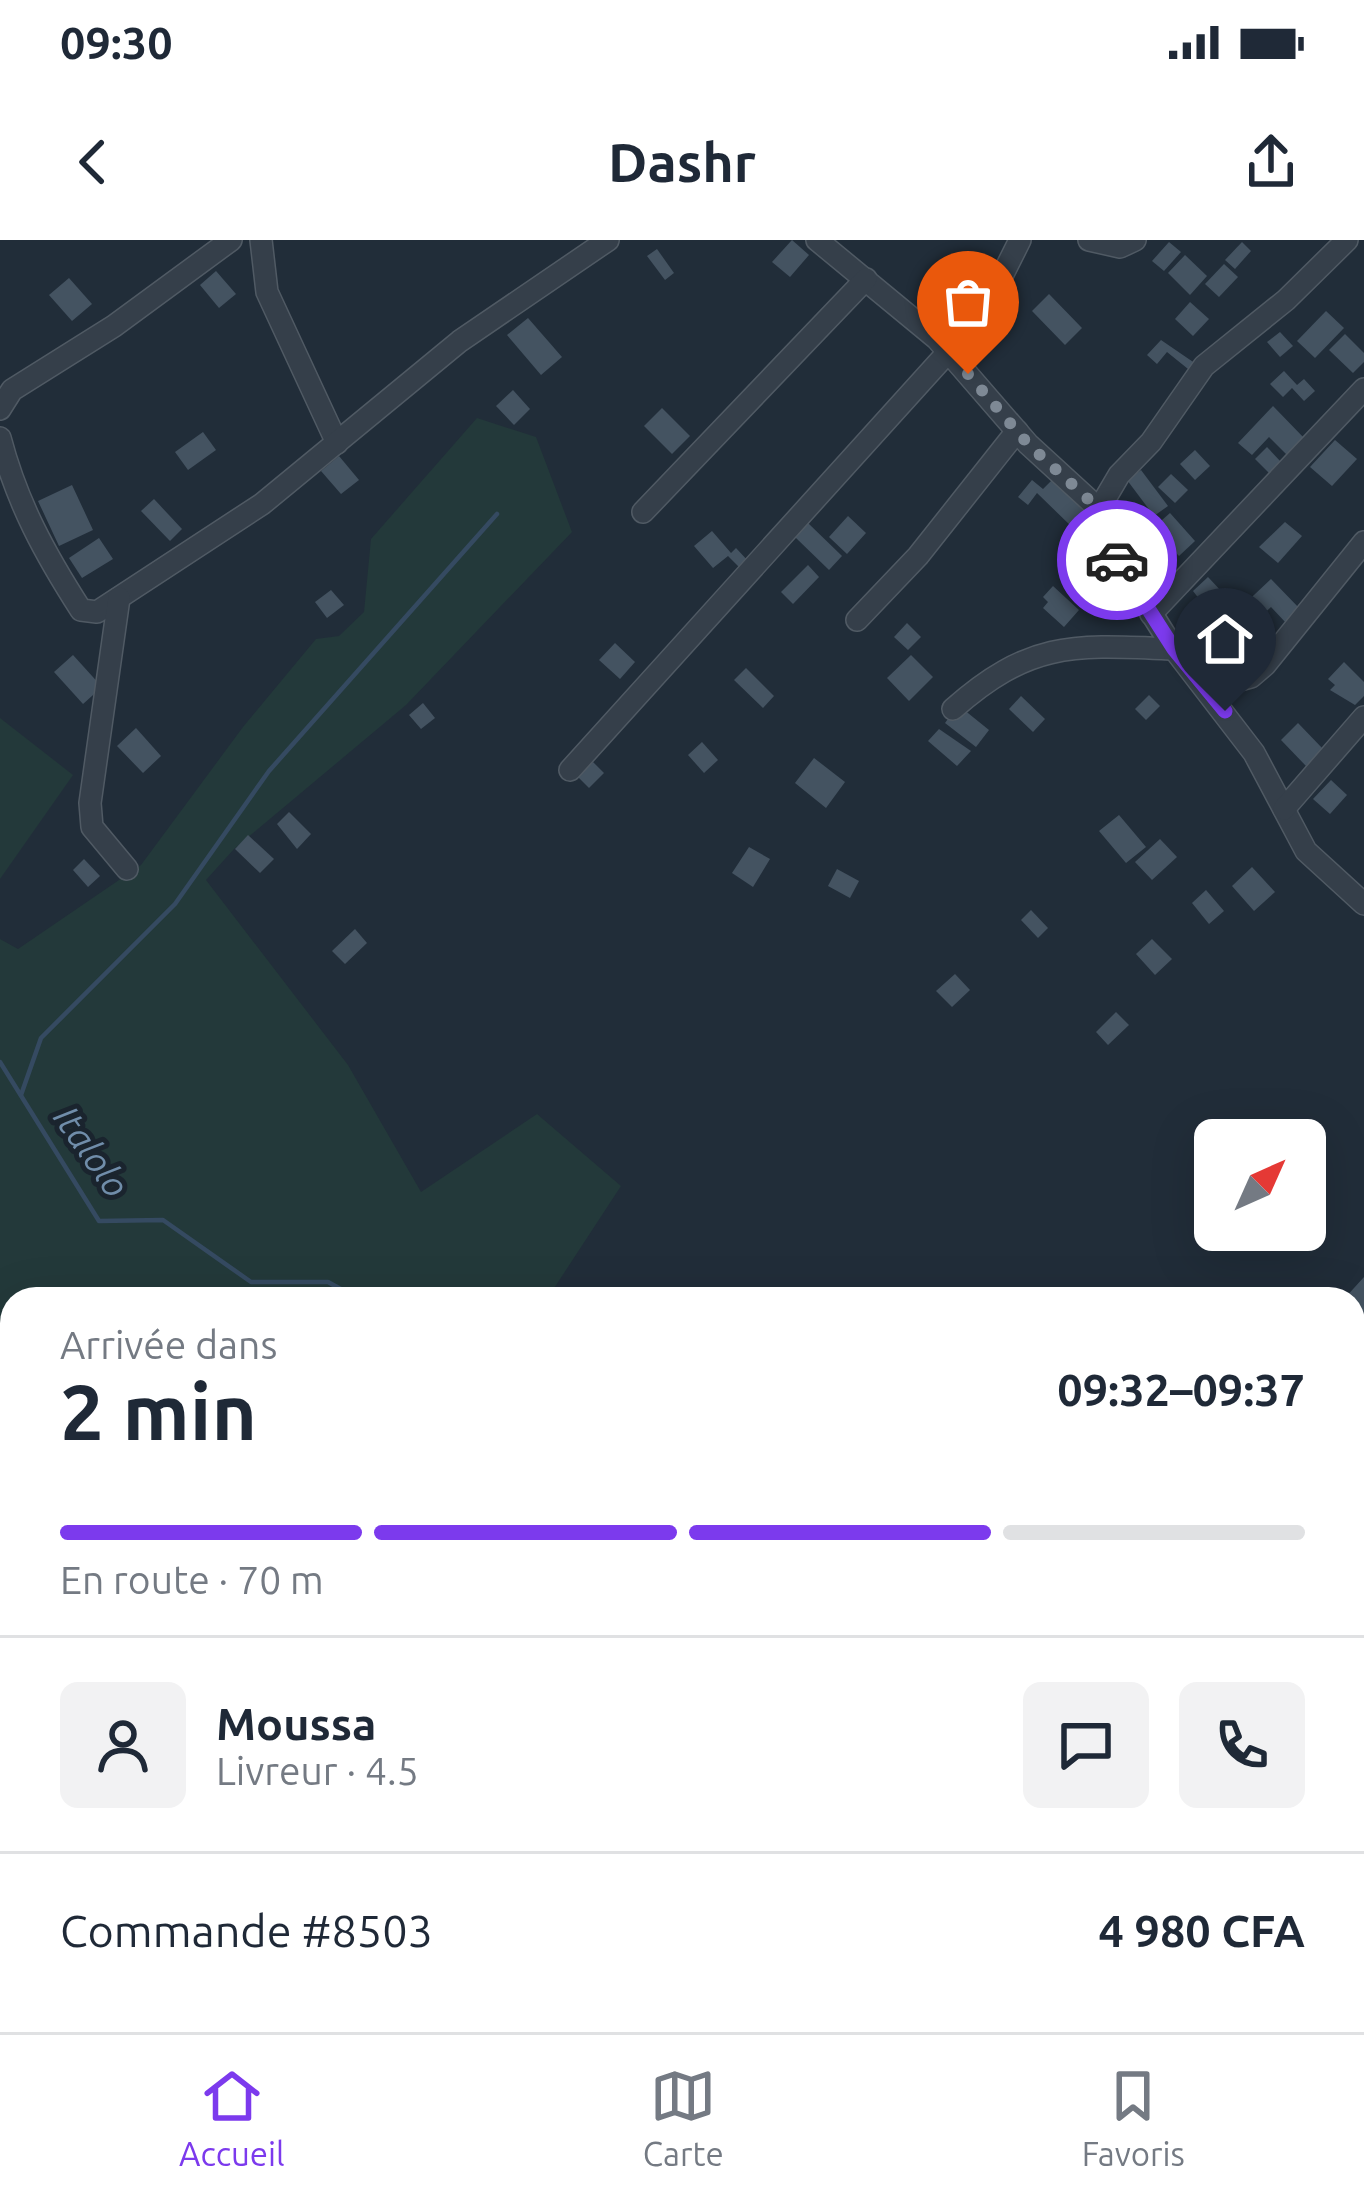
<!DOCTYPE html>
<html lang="fr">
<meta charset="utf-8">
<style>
body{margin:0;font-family:Ubuntu,sans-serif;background:#f2f2f3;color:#1f2937;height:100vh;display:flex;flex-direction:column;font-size:45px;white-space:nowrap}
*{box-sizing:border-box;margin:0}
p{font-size:39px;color:#747a83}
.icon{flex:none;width:66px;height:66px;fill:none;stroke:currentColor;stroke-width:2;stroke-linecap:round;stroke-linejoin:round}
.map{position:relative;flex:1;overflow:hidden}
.side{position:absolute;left:0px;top:1047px;width:1365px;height:747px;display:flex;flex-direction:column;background:#fff;border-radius:36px 36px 0 0;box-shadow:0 12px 48px #0002}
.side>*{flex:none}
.needle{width:78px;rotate:45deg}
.controls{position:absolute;left:1194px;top:879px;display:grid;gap:24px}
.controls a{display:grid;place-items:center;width:132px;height:132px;border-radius:18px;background:#fff;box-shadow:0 12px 48px #0002;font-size:60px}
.pin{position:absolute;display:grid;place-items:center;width:102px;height:102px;color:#fff;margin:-123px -51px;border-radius:50% 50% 50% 0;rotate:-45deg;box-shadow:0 0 12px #0007}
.pin .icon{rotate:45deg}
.courier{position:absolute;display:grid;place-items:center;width:120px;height:120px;margin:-60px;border:9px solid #7c3aed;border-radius:50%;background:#fff;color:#222;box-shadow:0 3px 15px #0007}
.summary em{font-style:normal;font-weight:600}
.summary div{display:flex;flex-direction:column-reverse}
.summary{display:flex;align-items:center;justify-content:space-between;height:204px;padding:0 60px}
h1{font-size:78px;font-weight:600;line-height:90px}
.bar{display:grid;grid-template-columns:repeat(4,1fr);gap:18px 12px;align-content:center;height:144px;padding:0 60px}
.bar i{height:15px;border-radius:9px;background:#e0e1e3}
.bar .on{background:#7c3aed}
.bar p{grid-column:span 4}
.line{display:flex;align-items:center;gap:30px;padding:0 60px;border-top:3px solid #e0e1e3}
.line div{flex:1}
.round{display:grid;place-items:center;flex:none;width:126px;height:126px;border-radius:18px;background:#f2f2f3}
.status{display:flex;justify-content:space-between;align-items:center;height:84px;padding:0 60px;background:#fff;direction:ltr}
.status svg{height:33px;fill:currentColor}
header{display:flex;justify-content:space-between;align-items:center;height:156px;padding:0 60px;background:#fff;font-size:54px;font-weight:600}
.dock{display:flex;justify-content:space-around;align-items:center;height:168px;border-top:3px solid #e0e1e3;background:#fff;font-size:33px;color:#747a83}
.dock a{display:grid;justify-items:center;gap:6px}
.dock .on{color:#7c3aed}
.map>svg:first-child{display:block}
</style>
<div class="status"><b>09:30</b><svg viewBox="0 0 49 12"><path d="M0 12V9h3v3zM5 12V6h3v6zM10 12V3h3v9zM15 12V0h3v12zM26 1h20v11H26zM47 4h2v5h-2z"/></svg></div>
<header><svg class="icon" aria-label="back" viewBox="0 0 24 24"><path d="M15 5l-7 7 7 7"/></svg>Dashr<svg class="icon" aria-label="share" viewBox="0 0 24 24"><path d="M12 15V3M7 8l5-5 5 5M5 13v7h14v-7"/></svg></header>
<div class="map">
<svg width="1364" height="1792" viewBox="0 0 1364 1792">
<rect width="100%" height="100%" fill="#212d39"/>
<g fill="#23393a">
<path d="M477 178 536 197 572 292 406 465 234 609 206 640 348 825 421 952 537 874 621 946 547 1059H12V1453L0 1464V699L18 709 141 625 243 487 316 399 339 396 364 372 371 299Z"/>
<path d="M0 478 73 535 0 639Z"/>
<path d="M220 1782H691L684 1792H231Z"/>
</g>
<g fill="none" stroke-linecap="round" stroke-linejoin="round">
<g stroke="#354a61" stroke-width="4.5">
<path d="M0 822 99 981 163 980 251 1042H328L359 1059"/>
<path d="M21 855 41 798 175 664 269 531 497 274"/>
<path d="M1353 1496 1364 1475"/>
<path d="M656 1782 660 1792"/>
<path d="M1045 1782V1792"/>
<path d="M1199 1792 1205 1782"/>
</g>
</g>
<g fill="#445361">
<path d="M792 0 809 15 790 37 772 22Z"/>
<path d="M1169 2 1181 12 1164 31 1152 21Z"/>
<path d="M1242 2 1251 11 1235 29 1225 20Z"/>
<path d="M657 9 674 33 665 40 647 16Z"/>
<path d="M1185 15 1207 36 1190 55 1168 33Z"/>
<path d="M1224 24 1238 37 1219 57 1205 44Z"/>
<path d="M216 31 236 54 219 68 200 45Z"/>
<path d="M69 38 92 64 72 81 49 55Z"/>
<path d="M1049 54 1082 88 1065 105 1032 71Z"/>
<path d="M1190 62 1209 79 1193 96 1175 79Z"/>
<path d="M1326 71 1344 88 1315 118 1297 101Z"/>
<path d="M528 78 562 117 541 135 507 95Z"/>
<path d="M1280 92 1293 106 1280 117 1267 102Z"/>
<path d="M1345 94 1364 113V122L1353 133 1329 110Z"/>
<path d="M1161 100 1199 126 1193 133 1167 112 1157 124 1147 115Z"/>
<path d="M1284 131 1297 145 1304 139 1315 151 1304 161 1292 148 1283 157 1270 144Z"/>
<path d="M513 150 530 169 514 185 496 166Z"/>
<path d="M1273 166 1305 199 1288 216 1269 197 1252 215 1238 203Z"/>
<path d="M662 168 690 196 672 214 644 186Z"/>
<path d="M203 192 216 210 188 230 175 212Z"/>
<path d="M1335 200 1357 219 1332 246 1310 227Z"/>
<path d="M1267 207 1281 222 1269 233 1255 219Z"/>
<path d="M1195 210 1210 226 1195 240 1180 224Z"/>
<path d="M339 216 359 240 341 254 321 231Z"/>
<path d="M1141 230 1168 266 1154 276 1127 240Z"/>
<path d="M1171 234 1188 250 1175 263 1158 247Z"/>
<path d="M1054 238 1090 272 1074 289 1037 253 1028 265 1018 257 1032 240 1043 249Z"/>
<path d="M72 245 93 290 59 306 38 261Z"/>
<path d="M154 259 182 289 170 301 141 271Z"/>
<path d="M1170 273 1195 301 1179 316 1153 288Z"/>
<path d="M848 276 866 293 847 314 829 297Z"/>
<path d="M1285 282 1302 296 1278 323 1259 307Z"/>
<path d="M808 283 842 316 829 330 795 297Z"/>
<path d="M712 291 731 313 736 308 749 322 742 330 728 316 713 328 694 306Z"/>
<path d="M99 298 113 319 82 338 69 318Z"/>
<path d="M808 325 819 337 793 364 781 352Z"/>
<path d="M1208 337 1238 369 1220 386 1193 351Z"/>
<path d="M1271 339 1301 370 1287 384 1271 367 1252 385 1238 370Z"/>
<path d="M1053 346 1079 370 1064 387 1043 368 1048 362 1043 357Z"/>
<path d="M331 350 344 365 327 378 315 362Z"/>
<path d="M907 383 921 397 908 410 894 397Z"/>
<path d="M615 403 635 422 620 439 599 420Z"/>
<path d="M73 415 102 447 83 464 54 432Z"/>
<path d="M911 415 933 437 909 461 887 438Z"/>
<path d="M1344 422 1364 442V456L1355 465 1330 450 1335 445 1328 439Z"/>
<path d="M746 428 774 456 763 468 734 440Z"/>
<path d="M1149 455 1160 466 1146 480 1135 469Z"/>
<path d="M1021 456 1045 479 1033 492 1009 469Z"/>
<path d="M423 463 435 478 421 489 409 475Z"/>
<path d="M958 465 989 490 976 507 945 483Z"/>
<path d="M1298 483 1323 509 1306 526 1281 500Z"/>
<path d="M136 488 161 516 143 533 117 506Z"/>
<path d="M939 489 971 511 957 526 928 501Z"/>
<path d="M702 502 718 520 704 533 688 515Z"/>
<path d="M814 518 845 542 826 568 795 543Z"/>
<path d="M593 522 604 533 589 548 578 537Z"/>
<path d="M1331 540 1347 555 1330 574 1313 559Z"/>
<path d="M289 572 311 594 297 609 277 584Z"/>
<path d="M1119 575 1146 607 1126 623 1099 591Z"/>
<path d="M248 595 274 619 260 633 235 609Z"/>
<path d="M1160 599 1177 617 1152 640 1135 622Z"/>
<path d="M749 607 770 619 753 647 732 633Z"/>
<path d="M84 619 100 636 88 647 73 630Z"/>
<path d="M1252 627 1275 652 1254 671 1232 646Z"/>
<path d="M837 629 859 641 850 658 828 646Z"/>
<path d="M1206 650 1224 671 1209 684 1192 663Z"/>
<path d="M1031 670 1048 688 1038 698 1021 680Z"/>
<path d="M355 689 367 703 345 724 332 711Z"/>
<path d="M1152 699 1172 719 1155 735 1136 714Z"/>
<path d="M955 734 970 750 952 767 936 751Z"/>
<path d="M1116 772 1129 785 1108 805 1096 792Z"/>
<path d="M1364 1037V1080L1360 1086 1353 1081V1059H1344Z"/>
<path d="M12 1660V1694L0 1707V1673Z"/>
</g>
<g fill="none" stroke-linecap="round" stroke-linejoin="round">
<defs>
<g id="street">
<path d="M261 0 267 52 337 203"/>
<path d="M817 0 937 99 1028 204 1099 269 1110 308 1174 409 1254 513 1306 611 1364 664"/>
<path d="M1089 0 1120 7 1135 0"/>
<path d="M0 169 12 150 114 86 231 0"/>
<path d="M0 198C17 263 45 314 81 370L97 372 262 264 460 101 608 0"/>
<path d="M1099 269 1119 235 1151 202 1204 126 1286 60 1347 0"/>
<path d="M643 272 866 39"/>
<path d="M119 358 90 563 92 587 127 629"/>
<path d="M1151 374 1364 149"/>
<path d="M857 380 918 316 1017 191"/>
<path d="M1208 449 1251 437 1265 425 1364 302"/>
<path d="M953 469C1031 400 1075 405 1174 409"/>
<path d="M570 530 949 111 993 54 1020 0"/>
<path d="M1284 569 1364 477"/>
<path d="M0 1459 12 1446"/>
<path d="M0 1619 12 1608"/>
<path d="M0 1782 12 1771"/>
<path d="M200 1782 212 1792"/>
<path d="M144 1792 154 1782"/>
</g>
</defs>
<use href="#street" stroke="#505a64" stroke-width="24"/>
<use href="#street" stroke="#353f4a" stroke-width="21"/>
</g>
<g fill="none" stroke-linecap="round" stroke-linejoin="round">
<path stroke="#7e8995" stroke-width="12" stroke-dasharray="0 21.6" d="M968 134 1028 204 1099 269 1117 320"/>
<path stroke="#7c3aed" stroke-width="15" d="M1117 320 1174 409 1225 471"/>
</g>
<g text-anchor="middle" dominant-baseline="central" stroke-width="10" stroke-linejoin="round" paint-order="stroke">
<g font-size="36" font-style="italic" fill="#708daa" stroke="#1a242e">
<text transform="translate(92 911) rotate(55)">Italolo</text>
</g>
</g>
</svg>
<div class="controls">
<a><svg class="needle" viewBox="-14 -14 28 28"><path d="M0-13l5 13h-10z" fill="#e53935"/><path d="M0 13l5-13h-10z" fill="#747a83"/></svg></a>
</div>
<div class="pin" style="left:968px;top:134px;background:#ea580c"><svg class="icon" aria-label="bag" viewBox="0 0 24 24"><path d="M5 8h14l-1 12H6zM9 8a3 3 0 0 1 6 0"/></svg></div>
<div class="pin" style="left:1225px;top:471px;background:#1f2937"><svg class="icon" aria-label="home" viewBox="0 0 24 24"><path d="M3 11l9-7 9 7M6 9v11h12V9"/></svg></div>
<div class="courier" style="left:1117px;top:320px"><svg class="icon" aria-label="car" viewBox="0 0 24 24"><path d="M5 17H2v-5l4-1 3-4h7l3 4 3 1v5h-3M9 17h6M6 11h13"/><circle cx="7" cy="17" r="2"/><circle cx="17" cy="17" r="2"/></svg></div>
<section class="side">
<div class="summary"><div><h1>2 min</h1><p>Arrivée dans</p></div><em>09:32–09:37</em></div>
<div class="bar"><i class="on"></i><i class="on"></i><i class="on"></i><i></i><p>En route · 70 m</p></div>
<div class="line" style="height:216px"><a class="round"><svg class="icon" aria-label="person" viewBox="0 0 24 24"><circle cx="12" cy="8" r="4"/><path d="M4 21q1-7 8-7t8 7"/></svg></a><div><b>Moussa</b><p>Livreur · 4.5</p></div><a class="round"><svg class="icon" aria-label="chat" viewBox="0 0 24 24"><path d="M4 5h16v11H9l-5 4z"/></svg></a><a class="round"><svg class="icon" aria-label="phone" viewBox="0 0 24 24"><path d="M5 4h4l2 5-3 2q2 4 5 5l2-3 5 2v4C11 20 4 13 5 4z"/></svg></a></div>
<div class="line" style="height:156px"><div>Commande #8503</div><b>4 980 CFA</b></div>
</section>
</div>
<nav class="dock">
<a class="on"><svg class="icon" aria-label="home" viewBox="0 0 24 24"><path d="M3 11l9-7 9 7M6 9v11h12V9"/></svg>Accueil</a>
<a><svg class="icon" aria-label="map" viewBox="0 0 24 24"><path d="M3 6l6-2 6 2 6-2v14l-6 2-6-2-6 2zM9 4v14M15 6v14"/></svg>Carte</a>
<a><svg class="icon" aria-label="saved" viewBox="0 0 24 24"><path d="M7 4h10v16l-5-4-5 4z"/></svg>Favoris</a>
</nav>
